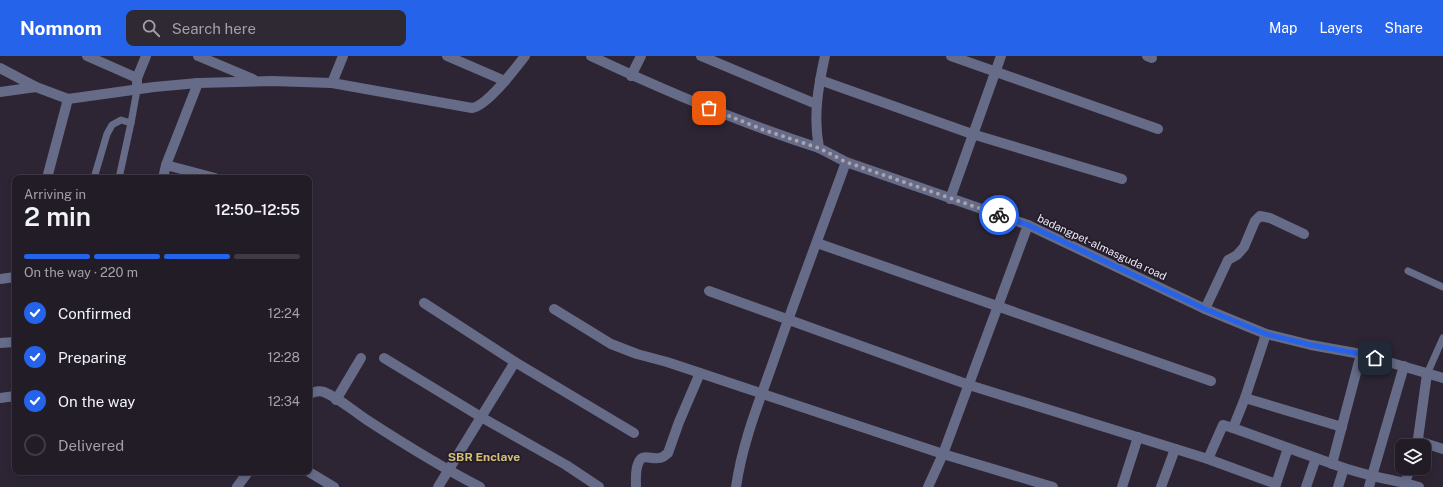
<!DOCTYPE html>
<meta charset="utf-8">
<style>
body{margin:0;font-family:"Public Sans",sans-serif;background:#2e2933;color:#f1f3f6;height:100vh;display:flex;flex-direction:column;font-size:15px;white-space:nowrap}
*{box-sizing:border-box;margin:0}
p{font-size:13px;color:#a2a1a7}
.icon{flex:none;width:22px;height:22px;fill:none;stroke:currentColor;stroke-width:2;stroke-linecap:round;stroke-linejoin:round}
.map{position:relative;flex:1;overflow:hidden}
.drawer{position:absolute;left:12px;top:119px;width:300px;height:300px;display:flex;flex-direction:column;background:#221c27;border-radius:8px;box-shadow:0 2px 6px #0003,0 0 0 1px #3f3a44}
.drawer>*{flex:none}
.tools{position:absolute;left:1395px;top:383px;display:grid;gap:8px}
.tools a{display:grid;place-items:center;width:36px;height:36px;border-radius:8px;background:#221c27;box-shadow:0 2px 6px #0003,0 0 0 1px #3f3a44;font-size:20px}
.pin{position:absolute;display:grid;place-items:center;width:34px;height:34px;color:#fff;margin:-17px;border-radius:8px;box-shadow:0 2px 6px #0006}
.courier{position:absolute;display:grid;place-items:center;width:40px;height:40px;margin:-20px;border:3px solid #2563eb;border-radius:50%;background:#fff;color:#222;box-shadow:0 1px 5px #0007}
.summary em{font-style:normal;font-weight:600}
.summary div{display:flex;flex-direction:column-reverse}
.summary{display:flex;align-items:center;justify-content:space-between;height:68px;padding:0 12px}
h1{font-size:26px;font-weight:600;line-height:30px}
.bar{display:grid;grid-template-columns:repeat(4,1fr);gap:6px 4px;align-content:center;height:48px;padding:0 12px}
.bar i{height:5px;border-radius:3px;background:#3f3a44}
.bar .active{background:#2563eb}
.bar p{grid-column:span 4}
ol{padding:0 12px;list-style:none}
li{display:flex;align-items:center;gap:12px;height:44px}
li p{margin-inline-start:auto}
li .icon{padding:4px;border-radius:50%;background:#2563eb;color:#fff;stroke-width:4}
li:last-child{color:#a2a1a7}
li i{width:22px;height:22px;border:2px solid #3f3a44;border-radius:50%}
header{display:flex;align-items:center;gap:24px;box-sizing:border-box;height:56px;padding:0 20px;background:#2563eb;color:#fff}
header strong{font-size:19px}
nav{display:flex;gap:22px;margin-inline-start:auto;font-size:14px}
.search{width:280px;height:36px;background:#2e2933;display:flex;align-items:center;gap:10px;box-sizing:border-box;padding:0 14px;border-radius:8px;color:#a2a1a7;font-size:15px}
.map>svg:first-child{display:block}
</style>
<header>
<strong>Nomnom</strong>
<div class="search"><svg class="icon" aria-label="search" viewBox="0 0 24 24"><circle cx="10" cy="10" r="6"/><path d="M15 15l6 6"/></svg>Search here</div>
<nav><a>Map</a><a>Layers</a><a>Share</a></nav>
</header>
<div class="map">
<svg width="1443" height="431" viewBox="0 0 1443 431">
<rect width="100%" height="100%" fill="#2d2534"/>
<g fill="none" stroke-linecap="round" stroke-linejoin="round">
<g stroke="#666b88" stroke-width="7">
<path d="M94 122 107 78 112 69 121 64 131 67"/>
<path d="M119 122 131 67 137 34"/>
<path d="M1408 215 1443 231"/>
<path d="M1427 318 1443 282"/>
</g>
<g stroke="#666b88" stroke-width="10">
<path d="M87 0 137 22"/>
<path d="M198 0 253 23"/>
<path d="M447 0 505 25"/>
<path d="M591 0C665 35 741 67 819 92"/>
<path d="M701 0 816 48"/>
<path d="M951 0 1158 73"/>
<path d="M1147 0 1152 2"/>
<path d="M0 12 36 31"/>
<path d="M631 20 641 0"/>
<path d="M820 24 972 78 1122 123"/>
<path d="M332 27 343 0"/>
<path d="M137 28V22L146 0"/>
<path d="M0 36 36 31 68 43 154 31 198 27 272 25 332 27 472 52C487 50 515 13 525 0"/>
<path d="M166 109 215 122"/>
<path d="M47 122 68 43"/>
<path d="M163 122 166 109 198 27"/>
<path d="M950 143 1001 0"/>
<path d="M817 187 1211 325"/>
<path d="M0 223 15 221"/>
<path d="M709 235 969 329 1208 403 1276 428"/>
<path d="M424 247 515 306 634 377"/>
<path d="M554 253 611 288 637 298 667 306 943 398 1053 431"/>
<path d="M1205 253 1228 204 1237 199 1244 191 1255 165 1260 160 1270 162 1304 178"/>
<path d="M1266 278 1245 342 1233 372 1344 412 1372 420 1404 310"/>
<path d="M0 287 15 286"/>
<path d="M384 302 481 361 566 409 599 431"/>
<path d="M309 338C314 336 318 334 324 336 339 342 353 355 367 364 404 388 441 411 480 431"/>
<path d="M0 342 15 340"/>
<path d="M1245 342 1342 371"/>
<path d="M336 344 361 302"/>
<path d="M1418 385 1443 393"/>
<path d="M1208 403 1223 369 1233 372"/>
<path d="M1332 408 1361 298"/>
<path d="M309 416 334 431"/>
<path d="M1405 427 1419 431"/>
<path d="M237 431 248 416"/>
<path d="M438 431 515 306"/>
<path d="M636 431C636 424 635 415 638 408 642 396 651 404 659 402 663 402 665 399 668 397L679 366 700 317"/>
<path d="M736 431C742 389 757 351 771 312 795 243 821 175 846 106"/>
<path d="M1122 431 1138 381"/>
<path d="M1161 431 1175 393"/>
<path d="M1275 431 1288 392"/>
<path d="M1306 431 1316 402"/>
<path d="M1338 431 1344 412"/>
</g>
<g stroke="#666b88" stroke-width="10">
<path d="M825 0C818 31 813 61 819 92L846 106 1028 169 1205 253 1266 278 1311 289 1361 298 1443 322"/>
<path d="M1417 390 1427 318"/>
<path d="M928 431 943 398 1028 169"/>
<path d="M1369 431 1372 420 1405 427 1410 412"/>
</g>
</g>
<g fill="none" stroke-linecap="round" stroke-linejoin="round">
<path stroke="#a9a3af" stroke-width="4" stroke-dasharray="0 7.2" d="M709 52 764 74 819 92 846 106 999 159"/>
<path stroke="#2563eb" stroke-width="5" d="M999 159 1028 169 1205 253 1266 278 1311 289 1361 298 1375 302"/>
</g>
<g text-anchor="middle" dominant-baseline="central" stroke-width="3.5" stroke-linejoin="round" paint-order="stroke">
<g font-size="11" fill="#ece7f1" stroke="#231c2a">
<text transform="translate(1102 191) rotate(25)">badangpet-almasguda road</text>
</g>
<g font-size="12" font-weight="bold" fill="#d4c174" stroke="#231c2a">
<text x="484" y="401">SBR Enclave</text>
</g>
</g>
</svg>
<div class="tools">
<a><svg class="icon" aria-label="layers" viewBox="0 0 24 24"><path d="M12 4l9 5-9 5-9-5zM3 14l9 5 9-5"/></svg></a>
</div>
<div class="pin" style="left:709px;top:52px;background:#ea580c"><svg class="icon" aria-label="bag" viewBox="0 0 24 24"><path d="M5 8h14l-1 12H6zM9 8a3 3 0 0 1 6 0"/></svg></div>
<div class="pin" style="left:1375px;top:302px;background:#1f2937"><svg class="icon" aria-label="home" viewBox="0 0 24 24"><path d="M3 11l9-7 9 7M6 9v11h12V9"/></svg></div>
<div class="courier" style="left:999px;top:159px"><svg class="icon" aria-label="bike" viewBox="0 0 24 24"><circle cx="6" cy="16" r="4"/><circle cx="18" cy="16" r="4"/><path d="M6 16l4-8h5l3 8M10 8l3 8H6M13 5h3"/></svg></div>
<section class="drawer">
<div class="summary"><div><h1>2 min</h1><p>Arriving in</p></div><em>12:50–12:55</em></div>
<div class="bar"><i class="active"></i><i class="active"></i><i class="active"></i><i></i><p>On the way · 220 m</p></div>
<ol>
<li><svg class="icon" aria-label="check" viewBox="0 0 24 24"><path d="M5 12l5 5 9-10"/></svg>Confirmed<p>12:24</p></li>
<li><svg class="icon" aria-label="check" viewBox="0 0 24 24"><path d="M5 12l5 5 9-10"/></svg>Preparing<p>12:28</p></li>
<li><svg class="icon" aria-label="check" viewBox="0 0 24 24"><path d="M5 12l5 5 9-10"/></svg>On the way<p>12:34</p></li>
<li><i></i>Delivered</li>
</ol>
</section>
</div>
